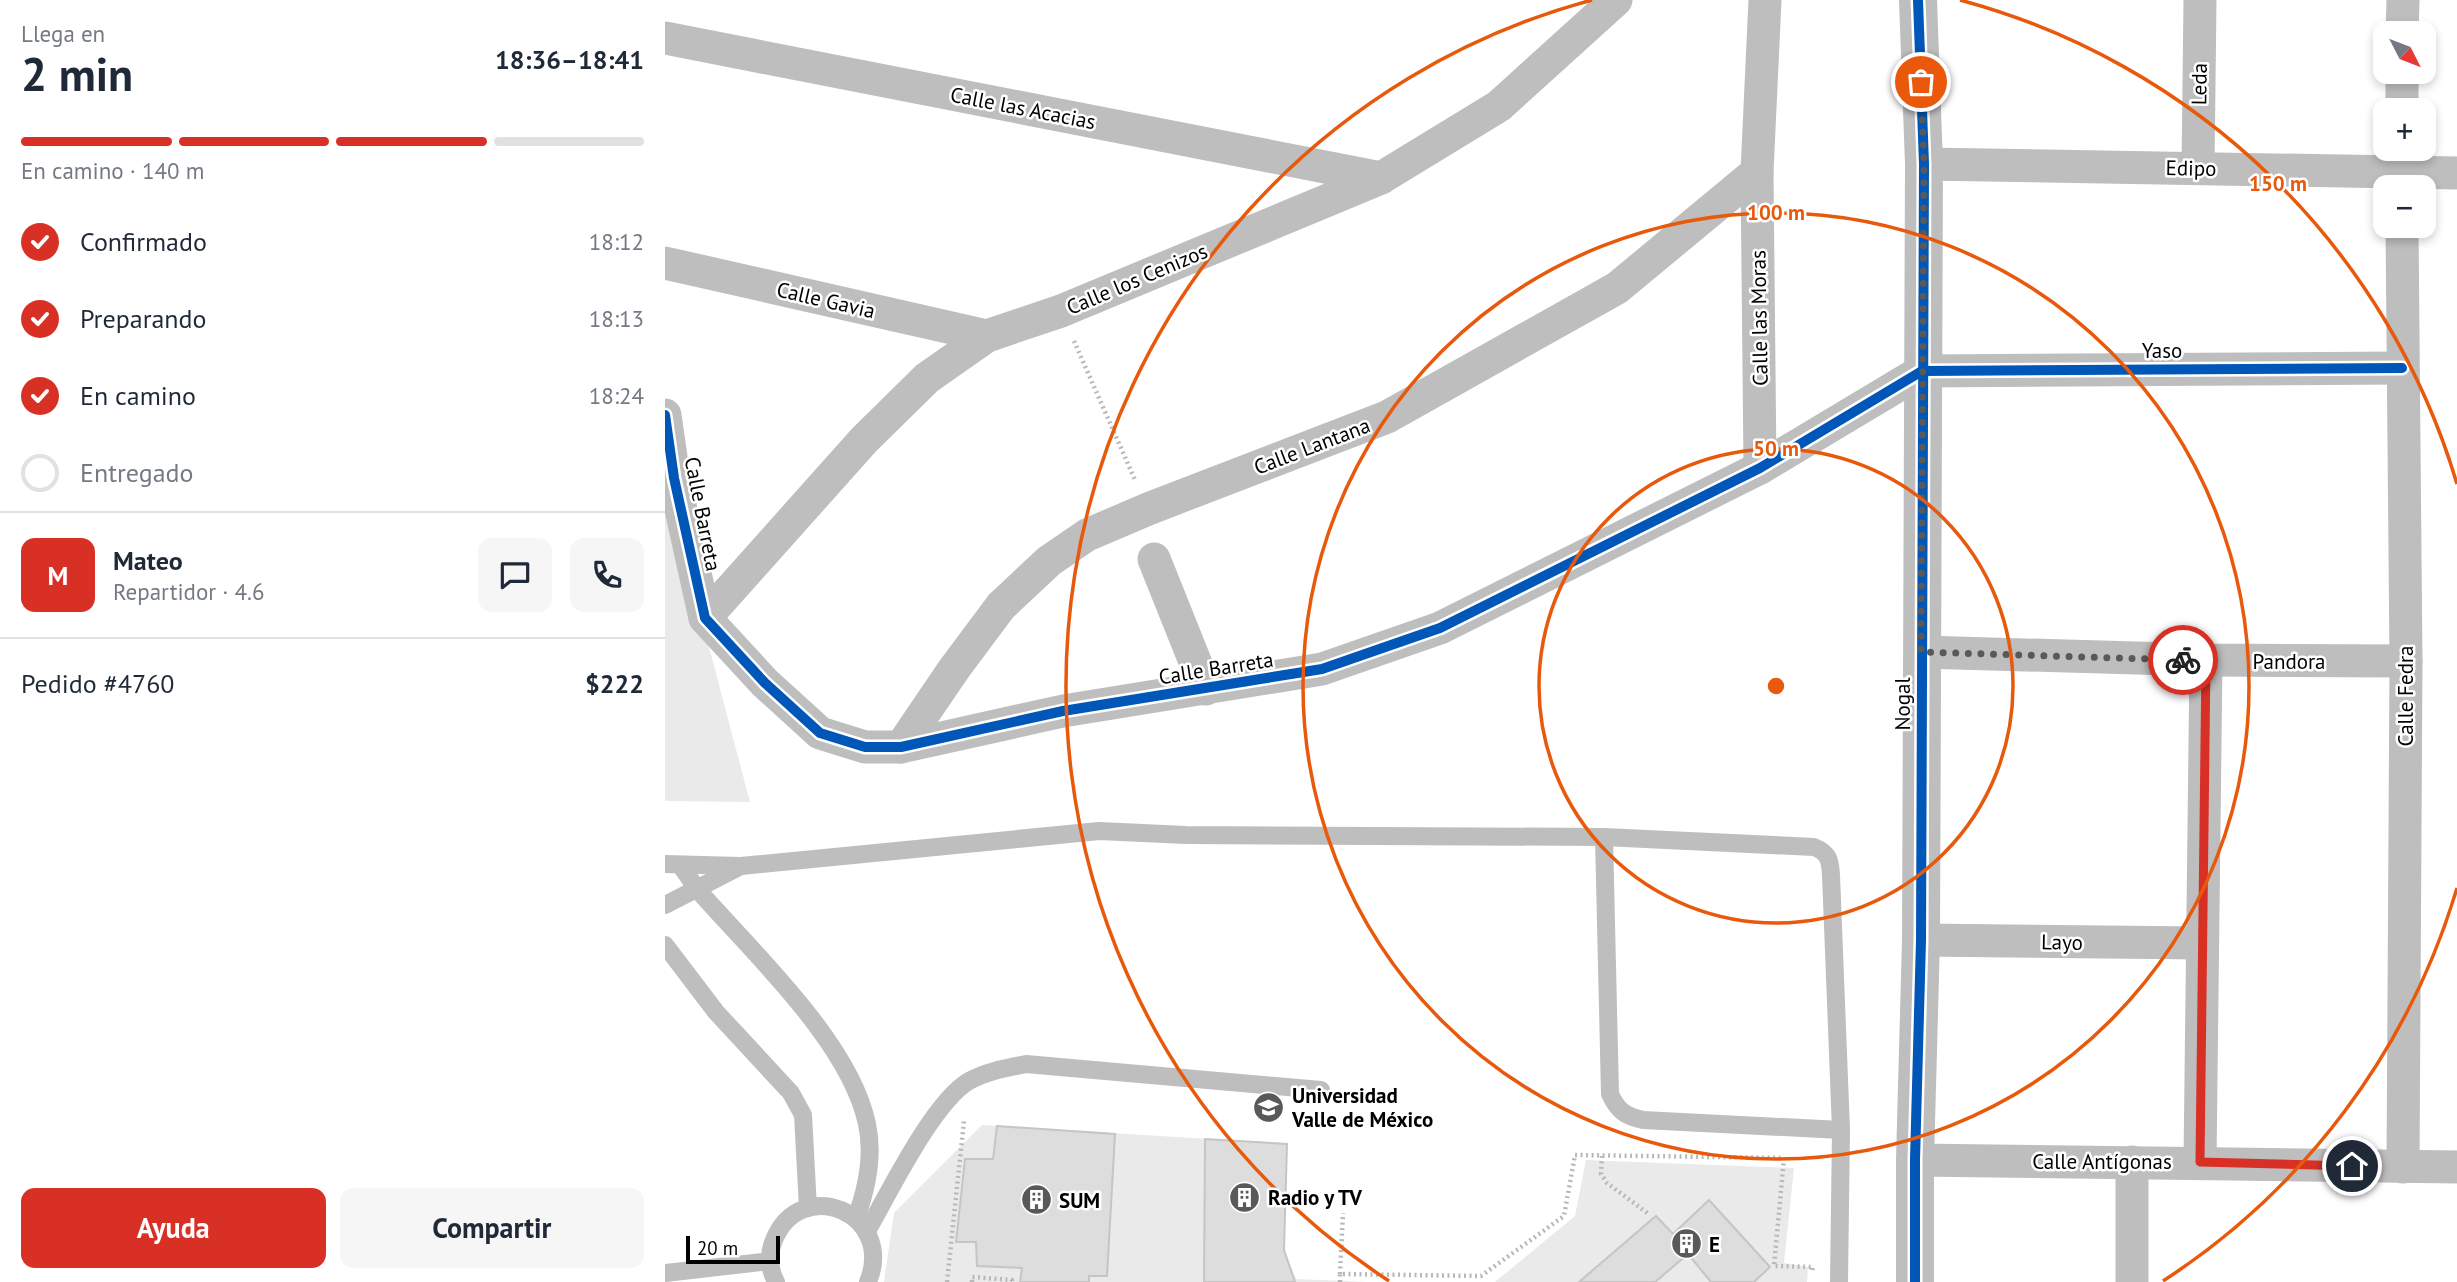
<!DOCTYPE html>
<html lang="es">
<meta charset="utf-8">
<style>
body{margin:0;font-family:"PT Sans",sans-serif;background:#f6f6f7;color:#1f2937;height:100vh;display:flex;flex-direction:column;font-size:26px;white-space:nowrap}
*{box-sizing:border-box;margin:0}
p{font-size:23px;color:#747a83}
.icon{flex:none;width:38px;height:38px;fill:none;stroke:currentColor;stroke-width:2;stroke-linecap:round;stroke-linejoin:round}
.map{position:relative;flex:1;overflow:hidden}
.drawer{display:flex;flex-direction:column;background:#fff;width:665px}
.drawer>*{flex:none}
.needle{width:46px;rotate:132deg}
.buttons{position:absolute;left:1708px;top:21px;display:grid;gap:14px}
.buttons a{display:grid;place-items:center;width:63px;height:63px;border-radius:14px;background:#fff;box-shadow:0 4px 10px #0003;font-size:35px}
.scale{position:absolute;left:21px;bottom:18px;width:94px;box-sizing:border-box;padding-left:7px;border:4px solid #000;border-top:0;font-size:19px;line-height:24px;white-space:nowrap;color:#000;-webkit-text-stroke:5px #fff;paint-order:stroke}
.pin{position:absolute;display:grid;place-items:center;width:60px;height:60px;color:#fff;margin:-30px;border:4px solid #fff;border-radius:50%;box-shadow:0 2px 7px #0007}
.courier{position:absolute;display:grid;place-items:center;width:70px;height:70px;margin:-35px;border:5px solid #d93025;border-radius:50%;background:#fff;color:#222;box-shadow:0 2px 9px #0007}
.summary em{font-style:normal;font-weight:700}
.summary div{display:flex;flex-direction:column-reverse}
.summary{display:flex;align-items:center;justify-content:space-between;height:119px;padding:0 21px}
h1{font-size:46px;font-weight:700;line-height:52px}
.bar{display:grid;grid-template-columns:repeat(4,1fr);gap:10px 7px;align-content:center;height:84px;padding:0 21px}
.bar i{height:9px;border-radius:5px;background:#e0e1e3}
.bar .on{background:#d93025}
.bar p{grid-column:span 4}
.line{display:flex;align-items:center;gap:18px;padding:0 21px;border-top:2px solid #e0e1e3}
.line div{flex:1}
.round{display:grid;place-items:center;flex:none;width:74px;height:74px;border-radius:14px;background:#f6f6f7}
ol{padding:0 21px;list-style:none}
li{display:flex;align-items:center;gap:21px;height:77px}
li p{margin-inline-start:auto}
li .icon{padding:7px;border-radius:50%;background:#d93025;color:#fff;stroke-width:4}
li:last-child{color:#747a83}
li i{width:38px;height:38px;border:4px solid #e0e1e3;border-radius:50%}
.cta{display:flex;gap:14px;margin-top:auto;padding:14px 21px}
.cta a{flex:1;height:80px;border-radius:14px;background:#d93025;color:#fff;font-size:28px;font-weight:700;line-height:80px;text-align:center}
.cta a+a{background:#f6f6f7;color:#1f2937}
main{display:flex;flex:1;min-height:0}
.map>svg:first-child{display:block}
</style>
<main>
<section class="drawer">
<div class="summary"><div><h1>2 min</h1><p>Llega en</p></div><em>18:36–18:41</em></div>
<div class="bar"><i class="on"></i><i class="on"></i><i class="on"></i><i></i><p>En camino · 140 m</p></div>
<ol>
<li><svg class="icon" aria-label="check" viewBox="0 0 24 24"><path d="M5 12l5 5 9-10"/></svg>Confirmado<p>18:12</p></li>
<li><svg class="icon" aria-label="check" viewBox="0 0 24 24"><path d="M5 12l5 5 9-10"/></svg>Preparando<p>18:13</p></li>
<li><svg class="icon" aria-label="check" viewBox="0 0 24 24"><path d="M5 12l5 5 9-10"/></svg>En camino<p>18:24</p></li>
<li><i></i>Entregado</li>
</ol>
<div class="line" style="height:126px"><b class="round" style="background:#d93025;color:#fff">M</b><div><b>Mateo</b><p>Repartidor · 4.6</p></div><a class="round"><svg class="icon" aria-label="chat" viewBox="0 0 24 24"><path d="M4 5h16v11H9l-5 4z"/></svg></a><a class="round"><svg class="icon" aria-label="phone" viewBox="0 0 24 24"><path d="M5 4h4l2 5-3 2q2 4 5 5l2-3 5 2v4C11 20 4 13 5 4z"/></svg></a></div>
<div class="line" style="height:91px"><div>Pedido #4760</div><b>$222</b></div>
<div class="cta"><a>Ayuda</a><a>Compartir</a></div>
</section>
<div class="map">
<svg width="1792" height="1282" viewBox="0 0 1792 1282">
<rect width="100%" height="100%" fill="#fff"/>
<g fill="#eaeaea">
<path d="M0 481 85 802 0 801Z"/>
<path d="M317 1125 622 1144 619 1250 631 1279 703 1282H219L229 1213Z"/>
<path d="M921 1160 1129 1168 1119 1263 1143 1267 1142 1282H830L910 1216Z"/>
</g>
<g fill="#ddd" stroke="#c5c5c5" stroke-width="2">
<path d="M332 1126 450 1134 442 1276H424V1282H355L357 1268 312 1266 311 1242H291L300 1159H328Z"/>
<path d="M540 1139 622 1144 619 1250 630 1282H539Z"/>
<path d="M1044 1200 1105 1267 1089 1282H1046L1023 1254 990 1282H914L991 1216 1008 1234Z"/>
</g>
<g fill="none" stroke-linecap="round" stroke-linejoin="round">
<g stroke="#b8b8b8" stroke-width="4.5" stroke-dasharray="2 3.5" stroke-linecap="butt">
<path d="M409 341 470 480"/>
<path d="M937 1156 936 1174 942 1183 985 1215"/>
<path d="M675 1274 678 1213"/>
<path d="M282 1282 299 1121"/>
<path d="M307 1282V1277L347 1280V1282"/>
<path d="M675 1282V1274L816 1276 899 1216 910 1155 1119 1158 1109 1266 1148 1267 1147 1271"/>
</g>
<g stroke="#bebebe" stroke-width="18">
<path d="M939 837 945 1094C953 1111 960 1116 978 1120L1176 1130"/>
<path d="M0 864 76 866 434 831 521 835 939 837 1149 847C1164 853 1165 860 1166 875L1176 1130 1174 1282"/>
<path d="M16 866 32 889C87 952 185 1042 202 1124 209 1156 202 1188 191 1218"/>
<path d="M0 905 72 868"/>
<path d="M0 945 51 1012 126 1093 138 1115 143 1208"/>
<path d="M202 1231C224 1193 268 1102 304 1081 322 1071 342 1068 361 1064L656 1090"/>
<path d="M0 1273 105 1261"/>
<path d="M111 1282C104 1269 103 1253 109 1240 136 1174 231 1213 203 1282"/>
</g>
<g stroke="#bebebe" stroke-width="33">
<path d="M1737 33 1738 0"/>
<path d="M0 38 716 178"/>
<path d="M1737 110V72"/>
<path d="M1259 164 1792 173"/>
<path d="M1533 167 1535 0"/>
<path d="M1737 226 1741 661 1738 1167"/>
<path d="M0 263 322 336"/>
<path d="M0 415 9 478 40 618 100 683 155 733 200 747H236L398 711 657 669 775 628 1095 468 1257 371 1737 368"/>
<path d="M1095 468 1092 172 1100 0"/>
<path d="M489 559 541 689"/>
<path d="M40 618 199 440 262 378 322 336 396 311 716 178 834 106 951 0"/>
<path d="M1256 652 1541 660 1741 661"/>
<path d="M236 747 289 669 336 606 384 561 422 535 483 509 722 417 952 288 1092 172"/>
<path d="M1256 940 1537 943"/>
<path d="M1250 1160 1792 1167"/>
<path d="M1535 1162 1541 660"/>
<path d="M1467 1282V1162"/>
</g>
<path stroke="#bebebe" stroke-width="38" d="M1250 1282V1160L1256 940 1259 164 1253 0"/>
<defs>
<g id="cycleway">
<path d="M0 415 9 478 40 618 100 683 155 733 200 747H236L398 711 657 669 775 628 1095 468 1257 371 1737 368"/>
<path d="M1250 1282V1160L1256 940 1259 164 1253 0"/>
</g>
</defs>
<use href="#cycleway" stroke="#fff" stroke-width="15"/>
<use href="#cycleway" stroke="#0057b8" stroke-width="10"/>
</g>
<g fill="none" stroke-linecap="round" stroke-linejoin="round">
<path stroke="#595959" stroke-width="7" stroke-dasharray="0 12.6" d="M1256 82 1259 164 1256 652 1518 660"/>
<path stroke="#d93025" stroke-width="9" d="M1518 660H1541L1535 1162 1687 1166"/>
</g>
<g fill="none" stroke="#e8590c" stroke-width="3.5">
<circle cx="1111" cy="686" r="237"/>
<circle cx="1111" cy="686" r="473"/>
<path d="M1792 888A710 710 0 0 1 1498 1281M724 1281A710 710 0 0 1 927 0M1295 0A710 710 0 0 1 1792 484"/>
</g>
<defs>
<symbol id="university-disc" viewBox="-11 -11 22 22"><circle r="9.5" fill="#595959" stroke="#fff"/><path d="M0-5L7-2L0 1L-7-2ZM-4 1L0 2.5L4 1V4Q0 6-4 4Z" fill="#fff"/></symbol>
<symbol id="building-disc" viewBox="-11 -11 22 22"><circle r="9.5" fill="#595959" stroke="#fff"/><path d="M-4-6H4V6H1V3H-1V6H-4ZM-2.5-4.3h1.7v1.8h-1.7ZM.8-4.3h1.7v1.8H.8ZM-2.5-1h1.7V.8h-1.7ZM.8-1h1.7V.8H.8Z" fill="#fff"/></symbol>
</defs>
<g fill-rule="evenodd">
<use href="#university-disc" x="586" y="1090" width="35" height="35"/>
<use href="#building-disc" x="562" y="1180" width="35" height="35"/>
<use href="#building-disc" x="354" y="1182" width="35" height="35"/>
<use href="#building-disc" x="1004" y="1226" width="35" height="35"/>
</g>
<g text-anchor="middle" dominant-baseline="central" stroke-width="5" stroke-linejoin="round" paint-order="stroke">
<g font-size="21" fill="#000" stroke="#fff">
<text transform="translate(1534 84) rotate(-89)">Leda</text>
<text transform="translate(358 108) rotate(11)">Calle las Acacias</text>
<text transform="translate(1526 168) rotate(1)">Edipo</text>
<text transform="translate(472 279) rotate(-23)">Calle los Cenizos</text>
<text transform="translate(161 300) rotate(13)">Calle Gavia</text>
<text transform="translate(1094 318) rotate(-91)">Calle las Moras</text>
<text x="1497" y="350">Yaso</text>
<text transform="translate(647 446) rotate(-21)">Calle Lantana</text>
<text transform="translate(38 514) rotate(79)">Calle Barreta</text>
<text x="1624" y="661">Pandora</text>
<text transform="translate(551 668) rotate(-9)">Calle Barreta</text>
<text transform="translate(1740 696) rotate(-90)">Calle Fedra</text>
<text transform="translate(1237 704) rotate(-90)">Nogal</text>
<text transform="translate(1397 942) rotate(1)">Layo</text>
<text x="1437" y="1161">Calle Antígonas</text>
</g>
<g font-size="21" font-weight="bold" fill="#000" stroke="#fff" text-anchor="start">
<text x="627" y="1095">Universidad<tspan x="627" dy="24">Valle de México</tspan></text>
<text x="603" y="1197">Radio y TV</text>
<text x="394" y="1200">SUM</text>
<text x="1044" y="1244">E</text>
</g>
</g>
<circle cx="1111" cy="686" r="10" fill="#e8590c" stroke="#fff" stroke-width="3.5"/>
<g font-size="21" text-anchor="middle" font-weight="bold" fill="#e8590c" stroke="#fff" stroke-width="5" stroke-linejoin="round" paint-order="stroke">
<text x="1613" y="191">150 m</text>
<text x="1111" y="220">100 m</text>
<text x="1111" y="456">50 m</text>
</g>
</svg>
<div class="buttons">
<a><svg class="needle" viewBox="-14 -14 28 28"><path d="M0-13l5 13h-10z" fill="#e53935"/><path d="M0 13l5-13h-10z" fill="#747a83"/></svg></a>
<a>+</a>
<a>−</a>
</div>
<div class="scale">20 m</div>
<div class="pin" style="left:1256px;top:82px;background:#ea580c"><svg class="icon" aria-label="bag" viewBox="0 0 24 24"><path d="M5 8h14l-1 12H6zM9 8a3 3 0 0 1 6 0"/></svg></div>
<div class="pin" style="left:1687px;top:1166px;background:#1f2937"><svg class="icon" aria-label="home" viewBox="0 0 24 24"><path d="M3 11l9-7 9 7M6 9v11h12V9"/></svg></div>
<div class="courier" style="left:1518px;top:660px"><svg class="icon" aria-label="bike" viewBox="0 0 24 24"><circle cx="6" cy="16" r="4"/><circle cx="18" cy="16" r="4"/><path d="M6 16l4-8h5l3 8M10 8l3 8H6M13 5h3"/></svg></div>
</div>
</main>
